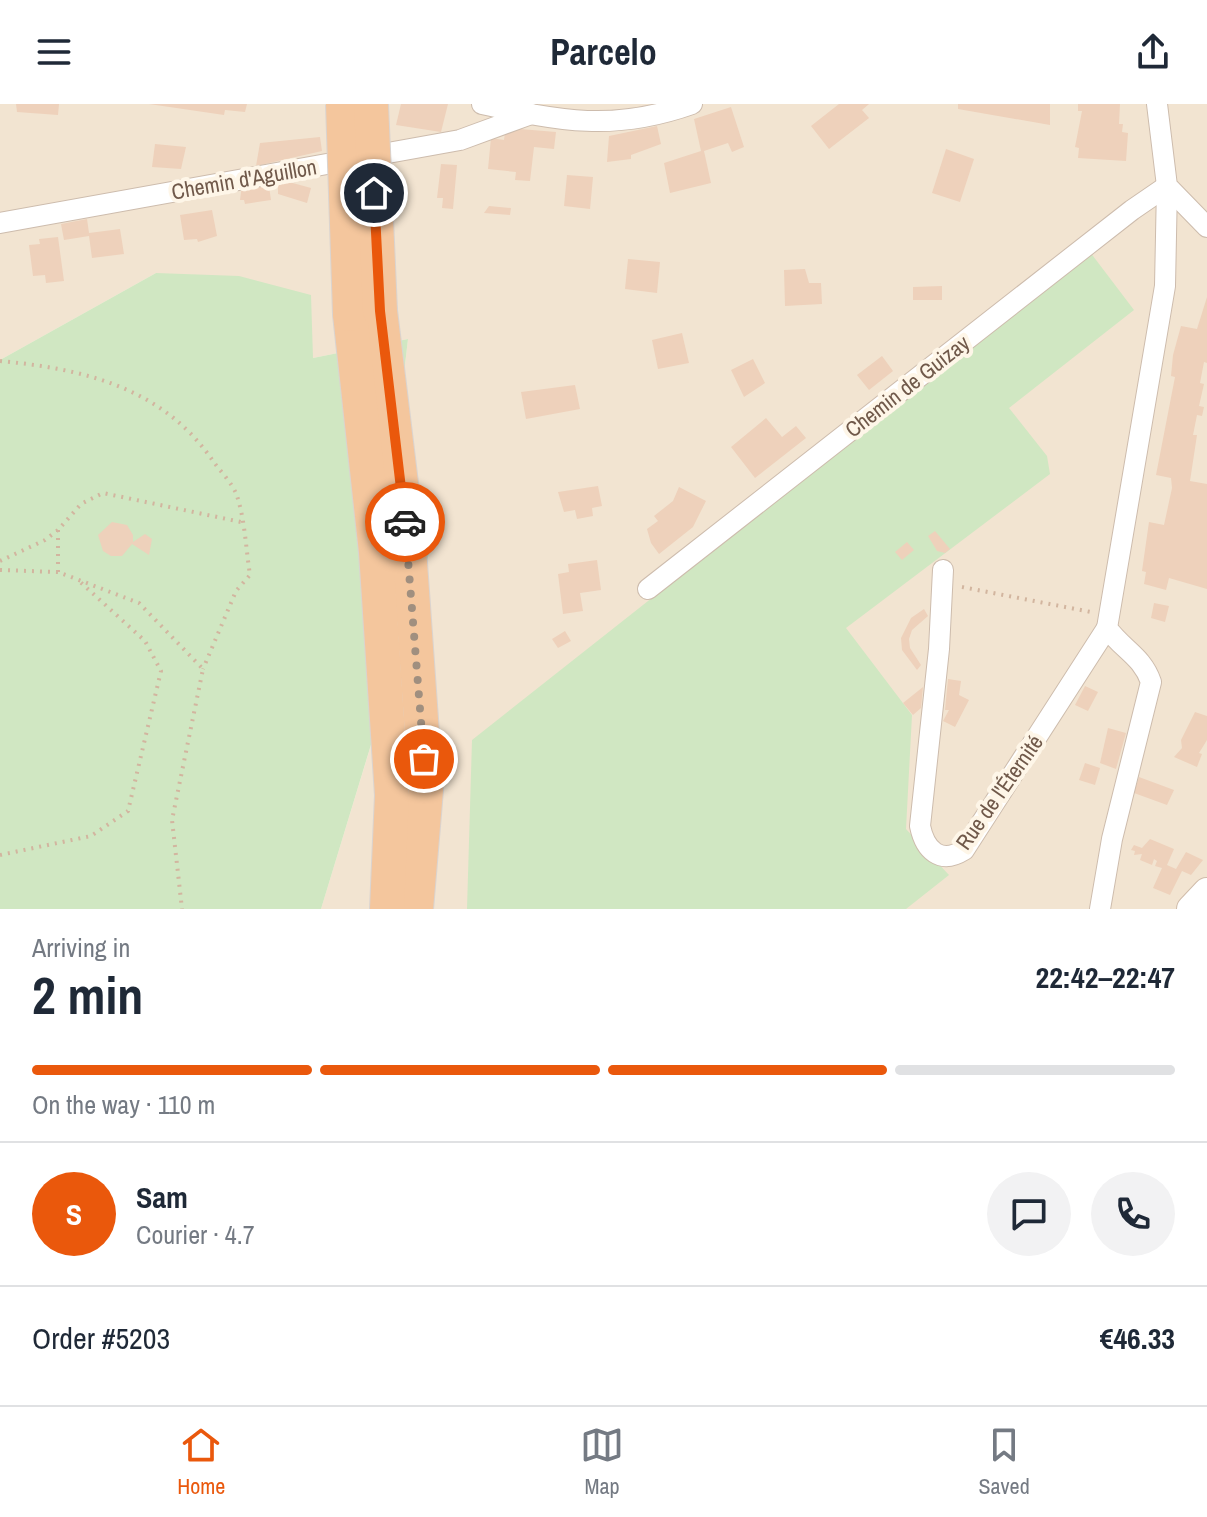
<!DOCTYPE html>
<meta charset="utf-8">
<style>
body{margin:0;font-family:"Archivo Narrow",sans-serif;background:#f2f2f3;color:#1f2937;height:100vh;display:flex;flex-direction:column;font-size:30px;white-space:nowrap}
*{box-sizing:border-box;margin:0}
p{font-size:26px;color:#747a83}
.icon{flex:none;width:44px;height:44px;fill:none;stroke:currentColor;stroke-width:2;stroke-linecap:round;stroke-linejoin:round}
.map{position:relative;height:805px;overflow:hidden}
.drawer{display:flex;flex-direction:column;background:#fff;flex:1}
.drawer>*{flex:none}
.pin{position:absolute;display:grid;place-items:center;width:68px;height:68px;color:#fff;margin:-34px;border:4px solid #fff;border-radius:50%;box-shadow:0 2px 8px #0007}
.courier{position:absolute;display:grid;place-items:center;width:80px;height:80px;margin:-40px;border:6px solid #ea580c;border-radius:50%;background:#fff;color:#222;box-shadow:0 2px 10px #0007}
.headline em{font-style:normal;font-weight:700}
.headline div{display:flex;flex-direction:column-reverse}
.headline{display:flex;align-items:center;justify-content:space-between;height:136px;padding:0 32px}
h1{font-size:52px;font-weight:700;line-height:60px}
.bar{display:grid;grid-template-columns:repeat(4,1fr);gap:12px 8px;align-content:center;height:96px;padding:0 32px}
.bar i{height:10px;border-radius:6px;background:#e0e1e3}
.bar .on{background:#ea580c}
.bar p{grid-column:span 4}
.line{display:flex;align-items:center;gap:20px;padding:0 32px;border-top:2px solid #e0e1e3}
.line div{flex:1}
.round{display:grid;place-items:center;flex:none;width:84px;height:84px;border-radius:42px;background:#f2f2f3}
header{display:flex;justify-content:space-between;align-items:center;height:104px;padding:0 32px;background:#fff;font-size:36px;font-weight:700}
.menu{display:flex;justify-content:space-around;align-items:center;height:112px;border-top:2px solid #e0e1e3;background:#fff;font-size:22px;color:#747a83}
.menu a{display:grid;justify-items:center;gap:4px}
.menu .on{color:#ea580c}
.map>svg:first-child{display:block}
</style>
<header><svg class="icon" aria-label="menu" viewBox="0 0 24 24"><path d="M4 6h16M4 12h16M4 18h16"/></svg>Parcelo<svg class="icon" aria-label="share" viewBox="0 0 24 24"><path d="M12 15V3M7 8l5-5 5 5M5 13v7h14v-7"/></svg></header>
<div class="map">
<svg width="1207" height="805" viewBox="0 0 1207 805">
<rect width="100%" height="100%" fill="#faf2e2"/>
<path fill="#f2e4d1" d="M0 0H1207V805H321L429 451 381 467 408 235 313 254 156 169 0 256Z"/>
<g fill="#d0e7c2">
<path d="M1090 148 1134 206 1009 304 1047 352 1050 370 846 524 912 611 906 725 949 771 906 805H467L472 636Z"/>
<path d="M156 169 239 172 311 191 313 254 408 235 381 467 429 450 321 805H0V256Z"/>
</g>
<g fill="#eed1bb">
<path d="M16 0H59L58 11 17 8Z"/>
<path d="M149 0H247L245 8 225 6 224 11Z"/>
<path d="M401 0H448L441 28 396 21Z"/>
<path d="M839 0H869L862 6 869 14 829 45 811 22Z"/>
<path d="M958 0H1050V21L958 5Z"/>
<path d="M1078 0H1120L1119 20H1123L1122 28 1128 29 1126 57 1078 54 1079 44 1075 43 1082 7H1078Z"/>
<path d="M731 3 744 43 732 48 728 39 704 47 711 79 670 89 664 59 701 47 694 15Z"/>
<path d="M657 22 661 40 631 51V55L607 58 609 32Z"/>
<path d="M520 25 556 28 554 45 534 43 530 77 515 76 516 68 488 65 491 34 504 36 505 29Z"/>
<path d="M320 33 322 47 256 62 260 39Z"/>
<path d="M155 40 186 43 181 65 152 63Z"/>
<path d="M946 45 974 55 960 98 932 89Z"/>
<path d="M441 60 457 61 453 105 442 104 443 94H437Z"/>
<path d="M567 71 593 73 590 105 564 102Z"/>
<path d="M278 75 311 84 307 99 278 90Z"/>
<path d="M268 76 271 96 245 100 244 96H240L242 80Z"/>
<path d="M489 102 511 104 510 111 484 109Z"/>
<path d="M212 106 217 132 198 138 197 135 184 136 180 111Z"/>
<path d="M87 115 89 129 120 125 124 150 92 154 89 132 64 136 61 120Z"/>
<path d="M58 133 64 177 46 179 45 171 33 172 29 141 40 140 39 135Z"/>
<path d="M628 155 660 158 657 189 625 185Z"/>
<path d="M805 165 809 179H821L822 200 785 202 784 166Z"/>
<path d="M942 182V196H913V183Z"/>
<path d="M1207 193V259L1204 258 1200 279 1204 280 1199 302 1204 303 1202 312 1197 311 1193 331H1197L1190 377 1207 380V485L1169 474 1166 486 1144 480 1146 468 1142 467 1149 418 1164 421 1172 384 1171 374 1156 371 1175 273 1171 272 1173 251 1181 222 1197 225Z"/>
<path d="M682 229 689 259 658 265 652 236Z"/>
<path d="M882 252 893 267 869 286 857 271Z"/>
<path d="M753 255 765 279 744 293 731 266Z"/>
<path d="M575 281 580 305 526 315 521 288Z"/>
<path d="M766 314 782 333 796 322 806 334 755 374 731 343Z"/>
<path d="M598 382 602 402 592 404 593 412 577 415 575 406 564 408 558 388Z"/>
<path d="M679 383 706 397 693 423 659 450 651 439 647 425 658 417 654 412 673 397Z"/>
<path d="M112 418 127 421 133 431V438L145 430 152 435 149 451 132 440 122 452H111L103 447 98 431Z"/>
<path d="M935 427 950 445 945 449 937 447 928 432Z"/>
<path d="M907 438 914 446 902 456 895 448Z"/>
<path d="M597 456 601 486 580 489 583 507 563 510 558 470 569 468 568 460Z"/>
<path d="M1154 499 1169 502 1165 518 1151 514Z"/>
<path d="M924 505 928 512 912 526 909 535 910 544 921 561 917 566 902 546 901 534 911 514Z"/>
<path d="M565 527 571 537 558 544 552 535Z"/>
<path d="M948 575 961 577 959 591 969 596 955 623 943 617 949 606H945Z"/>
<path d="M1085 582 1098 588 1088 607 1075 601Z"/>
<path d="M923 583 921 604 913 611 903 599Z"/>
<path d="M1195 608 1207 612V636L1199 649 1202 650 1197 663 1174 653 1182 644 1181 636Z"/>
<path d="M1108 624 1126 629 1116 665 1100 659Z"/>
<path d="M1085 659 1100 664 1095 681 1079 676Z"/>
<path d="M1139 673 1174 686 1167 701 1134 689Z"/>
<path d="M1150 735 1174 745 1167 761 1176 765 1186 748 1203 756 1191 771 1182 767 1170 791 1153 784 1162 764 1155 762 1157 757 1154 755 1152 761 1140 756 1142 750 1134 751 1135 747 1131 746 1134 741 1142 744Z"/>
</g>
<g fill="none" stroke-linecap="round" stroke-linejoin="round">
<defs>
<g id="minor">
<path d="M482 0C561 17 613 28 692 0"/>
<path d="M1157 0 1167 82 1207 123"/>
<path d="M0 119 460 36 531 10"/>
<path d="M943 466 939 545 920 722C925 746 940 761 964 746L1107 524"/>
<path d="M648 485 1132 106 1167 82"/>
<path d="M1100 805 1112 735 1151 578C1142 552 1123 546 1107 524L1165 182 1167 82"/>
</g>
<path id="secondary" d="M1191 805 1207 788"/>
<g id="trunk">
<path d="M380 207 409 445 426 686 416 805"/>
<path d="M350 210 376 448 392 691 387 805"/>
</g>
</defs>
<use href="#minor" stroke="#cdbcad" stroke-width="22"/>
<use href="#secondary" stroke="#d0bcaa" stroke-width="30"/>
<use href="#trunk" stroke="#dad4d0" stroke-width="36"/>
<g stroke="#d2b59f" stroke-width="4" stroke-dasharray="2 6" stroke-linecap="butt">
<path d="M0 257C85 265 163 284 213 357 221 368 233 380 237 392 245 416 246 446 250 471L236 487 203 565"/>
<path d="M58 426V468"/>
<path d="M0 457 45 436 58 426 81 400 103 389 241 418"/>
<path d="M0 466 58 468 139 499 203 565 172 716 182 805"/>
<path d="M962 483 1091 508"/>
<path d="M0 751 91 732 128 707 161 567 145 537 78 476"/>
</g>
<use href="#minor" stroke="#fff" stroke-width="20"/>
<use href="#secondary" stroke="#fff" stroke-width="28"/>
<use href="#trunk" stroke="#f4c69d" stroke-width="34"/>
<defs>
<g id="trunk-bridge">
<path d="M343 0 350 210"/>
<path d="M371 0 380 207"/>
</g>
</defs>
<use href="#trunk-bridge" stroke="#dad4d0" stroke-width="36" stroke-linecap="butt"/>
<use href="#trunk-bridge" stroke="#f4c69d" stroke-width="34"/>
</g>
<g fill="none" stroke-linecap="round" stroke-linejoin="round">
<path stroke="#a08f7f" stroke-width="8" stroke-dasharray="0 14.4" d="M405 418 424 655"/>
<path stroke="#ea580c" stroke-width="10" d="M374 89 380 207 405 418"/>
</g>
<g text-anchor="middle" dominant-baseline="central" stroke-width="8" stroke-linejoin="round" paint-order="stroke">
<g font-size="22" fill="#70594a" stroke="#fef6e8">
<text transform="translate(244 75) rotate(-10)">Chemin d'Aguillon</text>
<text transform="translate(907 282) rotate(-38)">Chemin de Guizay</text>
<text transform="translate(999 688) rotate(-55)">Rue de l'Éternité</text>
</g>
</g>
</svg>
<div class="pin" style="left:424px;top:655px;background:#ea580c"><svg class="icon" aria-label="bag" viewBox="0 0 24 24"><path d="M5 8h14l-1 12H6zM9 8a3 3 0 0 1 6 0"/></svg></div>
<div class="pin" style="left:374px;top:89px;background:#1f2937"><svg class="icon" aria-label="home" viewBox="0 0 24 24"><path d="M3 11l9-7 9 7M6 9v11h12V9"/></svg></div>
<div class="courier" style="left:405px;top:418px"><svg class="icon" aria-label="car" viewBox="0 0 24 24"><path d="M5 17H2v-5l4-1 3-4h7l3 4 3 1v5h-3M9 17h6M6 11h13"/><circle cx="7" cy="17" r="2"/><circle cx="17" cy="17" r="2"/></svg></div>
</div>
<section class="drawer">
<div class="headline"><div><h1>2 min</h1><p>Arriving in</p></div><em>22:42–22:47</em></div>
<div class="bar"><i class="on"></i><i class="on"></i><i class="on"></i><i></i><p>On the way · 110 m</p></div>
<div class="line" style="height:144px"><b class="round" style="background:#ea580c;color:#fff">S</b><div><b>Sam</b><p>Courier · 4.7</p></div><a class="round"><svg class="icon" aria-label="chat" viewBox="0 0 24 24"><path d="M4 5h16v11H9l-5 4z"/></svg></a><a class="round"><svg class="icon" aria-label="phone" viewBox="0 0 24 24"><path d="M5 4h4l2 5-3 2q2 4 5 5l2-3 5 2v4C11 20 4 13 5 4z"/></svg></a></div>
<div class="line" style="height:104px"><div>Order #5203</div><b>€46.33</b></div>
</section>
<nav class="menu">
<a class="on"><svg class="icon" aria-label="home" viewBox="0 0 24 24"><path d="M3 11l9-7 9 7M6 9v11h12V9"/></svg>Home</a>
<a><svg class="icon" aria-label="map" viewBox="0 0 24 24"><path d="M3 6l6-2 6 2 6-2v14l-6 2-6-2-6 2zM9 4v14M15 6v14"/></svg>Map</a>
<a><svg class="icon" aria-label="saved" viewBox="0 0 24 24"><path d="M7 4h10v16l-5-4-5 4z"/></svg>Saved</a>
</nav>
